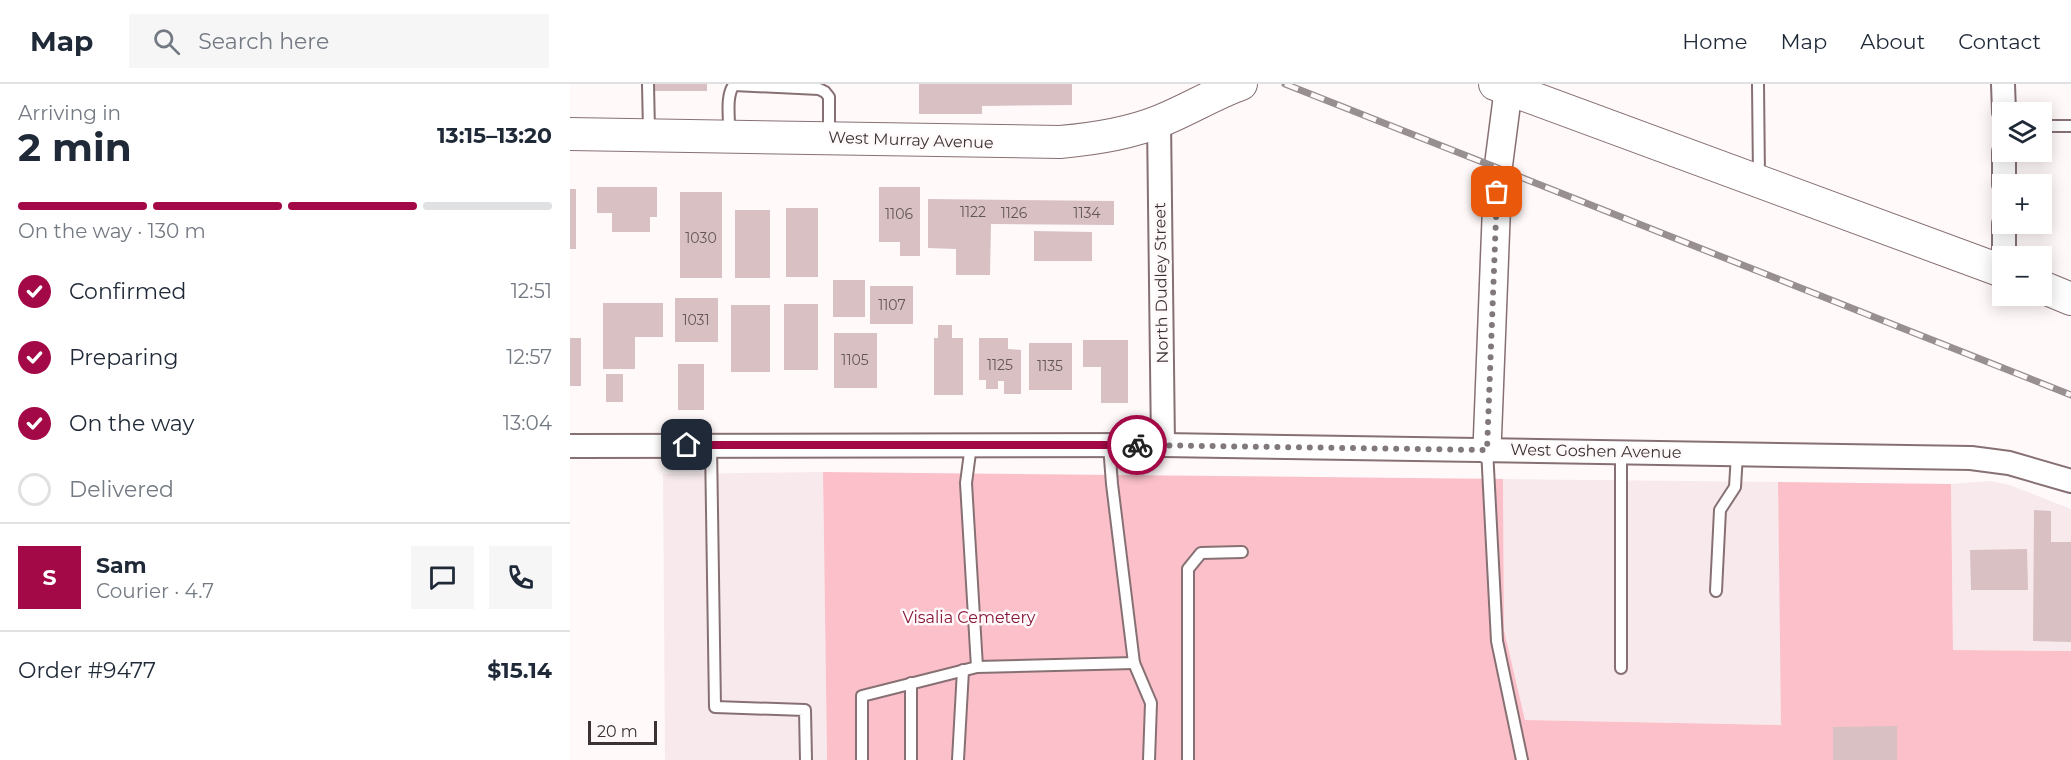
<!DOCTYPE html>
<meta charset="utf-8">
<style>
body{margin:0;font-family:Montserrat,sans-serif;background:#f6f6f7;color:#1f2937;height:100vh;display:flex;flex-direction:column;font-size:22px;white-space:nowrap}
*{box-sizing:border-box;margin:0}
p{font-size:20px;color:#747a83}
.icon{flex:none;width:33px;height:33px;fill:none;stroke:currentColor;stroke-width:2;stroke-linecap:round;stroke-linejoin:round}
.map{position:relative;flex:1;overflow:hidden}
.details{display:flex;flex-direction:column;background:#fff;width:570px}
.details>*{flex:none}
.tools{position:absolute;left:1422px;top:18px;display:grid;gap:12px}
.tools a{display:grid;place-items:center;width:60px;height:60px;border-radius:0px;background:#fff;box-shadow:0 3px 15px #0003;font-size:30px}
.scale{position:absolute;left:18px;bottom:15px;width:69px;box-sizing:border-box;padding-left:6px;border:3px solid #3c3233;border-top:0;font-size:16px;line-height:21px;white-space:nowrap;color:#3c3233;-webkit-text-stroke:4px #fff9fa;paint-order:stroke}
.pin{position:absolute;display:grid;place-items:center;width:51px;height:51px;color:#fff;margin:-26px;border-radius:12px;box-shadow:0 3px 9px #0006}
.courier{position:absolute;display:grid;place-items:center;width:60px;height:60px;margin:-30px;border:4px solid #a30946;border-radius:50%;background:#fff;color:#222;box-shadow:0 2px 8px #0007}
.overview em{font-style:normal;font-weight:700}
.overview div{display:flex;flex-direction:column-reverse}
.overview{display:flex;align-items:center;justify-content:space-between;height:102px;padding:0 18px}
h1{font-size:39px;font-weight:700;line-height:45px}
.bar{display:grid;grid-template-columns:repeat(4,1fr);gap:9px 6px;align-content:center;height:72px;padding:0 18px}
.bar i{height:8px;border-radius:4px;background:#e0e1e3}
.bar .selected{background:#a30946}
.bar p{grid-column:span 4}
.line{display:flex;align-items:center;gap:15px;padding:0 18px;border-top:2px solid #e0e1e3}
.line div{flex:1}
.round{display:grid;place-items:center;flex:none;width:63px;height:63px;border-radius:0px;background:#f6f6f7}
ol{padding:0 18px;list-style:none}
li{display:flex;align-items:center;gap:18px;height:66px}
li p{margin-inline-start:auto}
li .icon{padding:6px;border-radius:50%;background:#a30946;color:#fff;stroke-width:4}
li:last-child{color:#747a83}
li i{width:33px;height:33px;border:3px solid #e0e1e3;border-radius:50%}
header{display:flex;align-items:center;gap:36px;box-sizing:border-box;height:84px;padding:0 30px;background:#fff;border-bottom:2px solid #e0e1e3}
header strong{font-size:28px}
nav{display:flex;gap:33px;margin-inline-start:auto;font-size:21px}
.search{width:420px;height:54px;background:#f6f6f7;display:flex;align-items:center;gap:15px;box-sizing:border-box;padding:0 21px;border-radius:0px;color:#747a83;font-size:22px}
main{display:flex;flex:1;min-height:0}
.map>svg:first-child{display:block}
</style>
<header>
<strong>Map</strong>
<div class="search"><svg class="icon" aria-label="search" viewBox="0 0 24 24"><circle cx="10" cy="10" r="6"/><path d="M15 15l6 6"/></svg>Search here</div>
<nav><a>Home</a><a>Map</a><a>About</a><a>Contact</a></nav>
</header>
<main>
<section class="details">
<div class="overview"><div><h1>2 min</h1><p>Arriving in</p></div><em>13:15–13:20</em></div>
<div class="bar"><i class="selected"></i><i class="selected"></i><i class="selected"></i><i></i><p>On the way · 130 m</p></div>
<ol>
<li><svg class="icon" aria-label="check" viewBox="0 0 24 24"><path d="M5 12l5 5 9-10"/></svg>Confirmed<p>12:51</p></li>
<li><svg class="icon" aria-label="check" viewBox="0 0 24 24"><path d="M5 12l5 5 9-10"/></svg>Preparing<p>12:57</p></li>
<li><svg class="icon" aria-label="check" viewBox="0 0 24 24"><path d="M5 12l5 5 9-10"/></svg>On the way<p>13:04</p></li>
<li><i></i>Delivered</li>
</ol>
<div class="line" style="height:108px"><b class="round" style="background:#a30946;color:#fff">S</b><div><b>Sam</b><p>Courier · 4.7</p></div><a class="round"><svg class="icon" aria-label="chat" viewBox="0 0 24 24"><path d="M4 5h16v11H9l-5 4z"/></svg></a><a class="round"><svg class="icon" aria-label="phone" viewBox="0 0 24 24"><path d="M5 4h4l2 5-3 2q2 4 5 5l2-3 5 2v4C11 20 4 13 5 4z"/></svg></a></div>
<div class="line" style="height:78px"><div>Order #9477</div><b>$15.14</b></div>
</section>
<div class="map">
<svg width="1501" height="676" viewBox="0 0 1501 676">
<rect width="100%" height="100%" fill="#fff9fa"/>
<g fill="#f8eaec">
<path d="M253 388 257 676H95L93 390Z"/>
<path d="M933 395 1208 398 1212 641 955 636 934 546Z"/>
<path d="M1421 397 1440 401 1501 425V567L1383 566 1381 400Z"/>
</g>
<path fill="#fbc0ca" d="M253 388 933 395 934 546 955 636 1211 641 1208 398 1381 400 1383 566 1501 567V676H257Z"/>
<g fill="#d9c0c3">
<rect x="83" y="0" width="54" height="7"/>
<path d="M349 0H502V21L412 22V30H349Z"/>
<path d="M27 103H87V133H80V148H42V129H27Z"/>
<path d="M309 103H350V172H330V158H309Z"/>
<rect x="0" y="105" width="6" height="60"/>
<rect x="110" y="108" width="42" height="86"/>
<path d="M358 115 544 117V141L421 140 420 191H386V165L358 164Z"/>
<rect x="216" y="124" width="32" height="69"/>
<rect x="165" y="126" width="35" height="68"/>
<path d="M464 147 522 148V177H464Z"/>
<rect x="263" y="196" width="32" height="37"/>
<rect x="300" y="202" width="43" height="38"/>
<rect x="105" y="214" width="43" height="44"/>
<path d="M33 219H93V253H65V285H33Z"/>
<rect x="214" y="220" width="34" height="66"/>
<rect x="161" y="221" width="39" height="67"/>
<path d="M368 241H382V254H393V311H364V254H368Z"/>
<rect x="264" y="249" width="43" height="55"/>
<rect x="0" y="254" width="11" height="48"/>
<path d="M409 254H438V265L451 266V310H434V297H428V305H416V296H409Z"/>
<path d="M513 256H558V319H531V283H513Z"/>
<rect x="459" y="259" width="43" height="47"/>
<rect x="108" y="280" width="26" height="46"/>
<rect x="36" y="290" width="17" height="28"/>
<path d="M1464 426 1481 427V458H1501V558L1463 557Z"/>
<path d="M1457 465 1458 506H1401L1400 466Z"/>
<path d="M1327 642V676H1263V643Z"/>
</g>
<g fill="none" stroke-linecap="round" stroke-linejoin="round">
<defs>
<g id="service">
<path d="M78 0 79 47"/>
<path d="M1188 0 1189 94"/>
<path d="M1472 42H1501"/>
<path d="M159 49C160 36 155 12 164 1L249 5 255 8 259 13V53"/>
<path d="M141 361 145 623 235 626 236 676"/>
<path d="M401 361 396 399 407 583 564 579 542 400 539 361"/>
<path d="M917 365 927 557 952 676"/>
<path d="M1051 368V584"/>
<path d="M1146 507 1150 426 1165 403 1167 370"/>
<path d="M564 579 581 619 579 676"/>
<path d="M292 676V612L407 583"/>
<path d="M341 676V599"/>
<path d="M388 676 393 586"/>
<path d="M618 676V485L631 469 672 468"/>
</g>
<g id="minor">
<path d="M1433 0 1434 28"/>
<path d="M589 37 593 361"/>
<path d="M1434 68V100"/>
<path d="M1434 140V172"/>
<path d="M0 362 593 361 1401 374 1439 379 1501 397"/>
</g>
<path id="tertiary" d="M917 365 928 85 939 0"/>
<g id="secondary">
<path d="M925 0 1432 187"/>
<path d="M0 50 490 58C524 55 558 50 590 37 618 26 643 10 671 0"/>
<path d="M1472 203 1501 215"/>
</g>
</defs>
<use href="#service" stroke="#877073" stroke-width="14"/>
<use href="#minor" stroke="#877073" stroke-width="26"/>
<use href="#tertiary" stroke="#877073" stroke-width="30"/>
<use href="#secondary" stroke="#877073" stroke-width="34"/>
<use href="#service" stroke="#fff" stroke-width="10"/>
<use href="#minor" stroke="#fff" stroke-width="22"/>
<use href="#tertiary" stroke="#fff" stroke-width="27"/>
<use href="#secondary" stroke="#fff" stroke-width="32"/>
<defs>
<path id="rail" d="M715 0 1501 311"/>
</defs>
<use href="#rail" stroke="#978f90" stroke-width="7"/>
<use href="#rail" stroke="#fff9fa" stroke-width="4.5" stroke-dasharray="14" stroke-linecap="butt"/>
</g>
<g fill="none" stroke-linecap="round" stroke-linejoin="round">
<path stroke="#807879" stroke-width="6" stroke-dasharray="0 10.8" d="M567 361 917 366 927 108"/>
<path stroke="#a30946" stroke-width="8" d="M117 361H567"/>
</g>
<g text-anchor="middle" dominant-baseline="central" stroke-width="5" stroke-linejoin="round" paint-order="stroke">
<g font-size="14" fill="#635657">
<text x="403" y="128">1122</text>
<text x="444" y="129">1126</text>
<text x="517" y="129">1134</text>
<text x="329" y="130">1106</text>
<text x="131" y="154">1030</text>
<text x="322" y="221">1107</text>
<text x="126" y="236">1031</text>
<text x="285" y="276">1105</text>
<text x="430" y="281">1125</text>
<text x="480" y="282">1135</text>
</g>
<g font-size="16" fill="#3c3233" stroke="#fff9fa">
<text transform="translate(341 56) rotate(2)">West Murray Avenue</text>
<text transform="translate(591 199) rotate(-91)">North Dudley Street</text>
<text transform="translate(1026 367) rotate(1)">West Goshen Avenue</text>
</g>
<g font-size="16" fill="#86173c" stroke="#fff9fa">
<text x="399" y="533">Visalia Cemetery</text>
</g>
</g>
</svg>
<div class="tools">
<a><svg class="icon" aria-label="layers" viewBox="0 0 24 24"><path d="M12 4l9 5-9 5-9-5zM3 14l9 5 9-5"/></svg></a>
<a>+</a>
<a>−</a>
</div>
<div class="scale">20 m</div>
<div class="pin" style="left:927px;top:108px;background:#ea580c"><svg class="icon" aria-label="bag" viewBox="0 0 24 24"><path d="M5 8h14l-1 12H6zM9 8a3 3 0 0 1 6 0"/></svg></div>
<div class="pin" style="left:117px;top:361px;background:#1f2937"><svg class="icon" aria-label="home" viewBox="0 0 24 24"><path d="M3 11l9-7 9 7M6 9v11h12V9"/></svg></div>
<div class="courier" style="left:567px;top:361px"><svg class="icon" aria-label="bike" viewBox="0 0 24 24"><circle cx="6" cy="16" r="4"/><circle cx="18" cy="16" r="4"/><path d="M6 16l4-8h5l3 8M10 8l3 8H6M13 5h3"/></svg></div>
</div>
</main>
